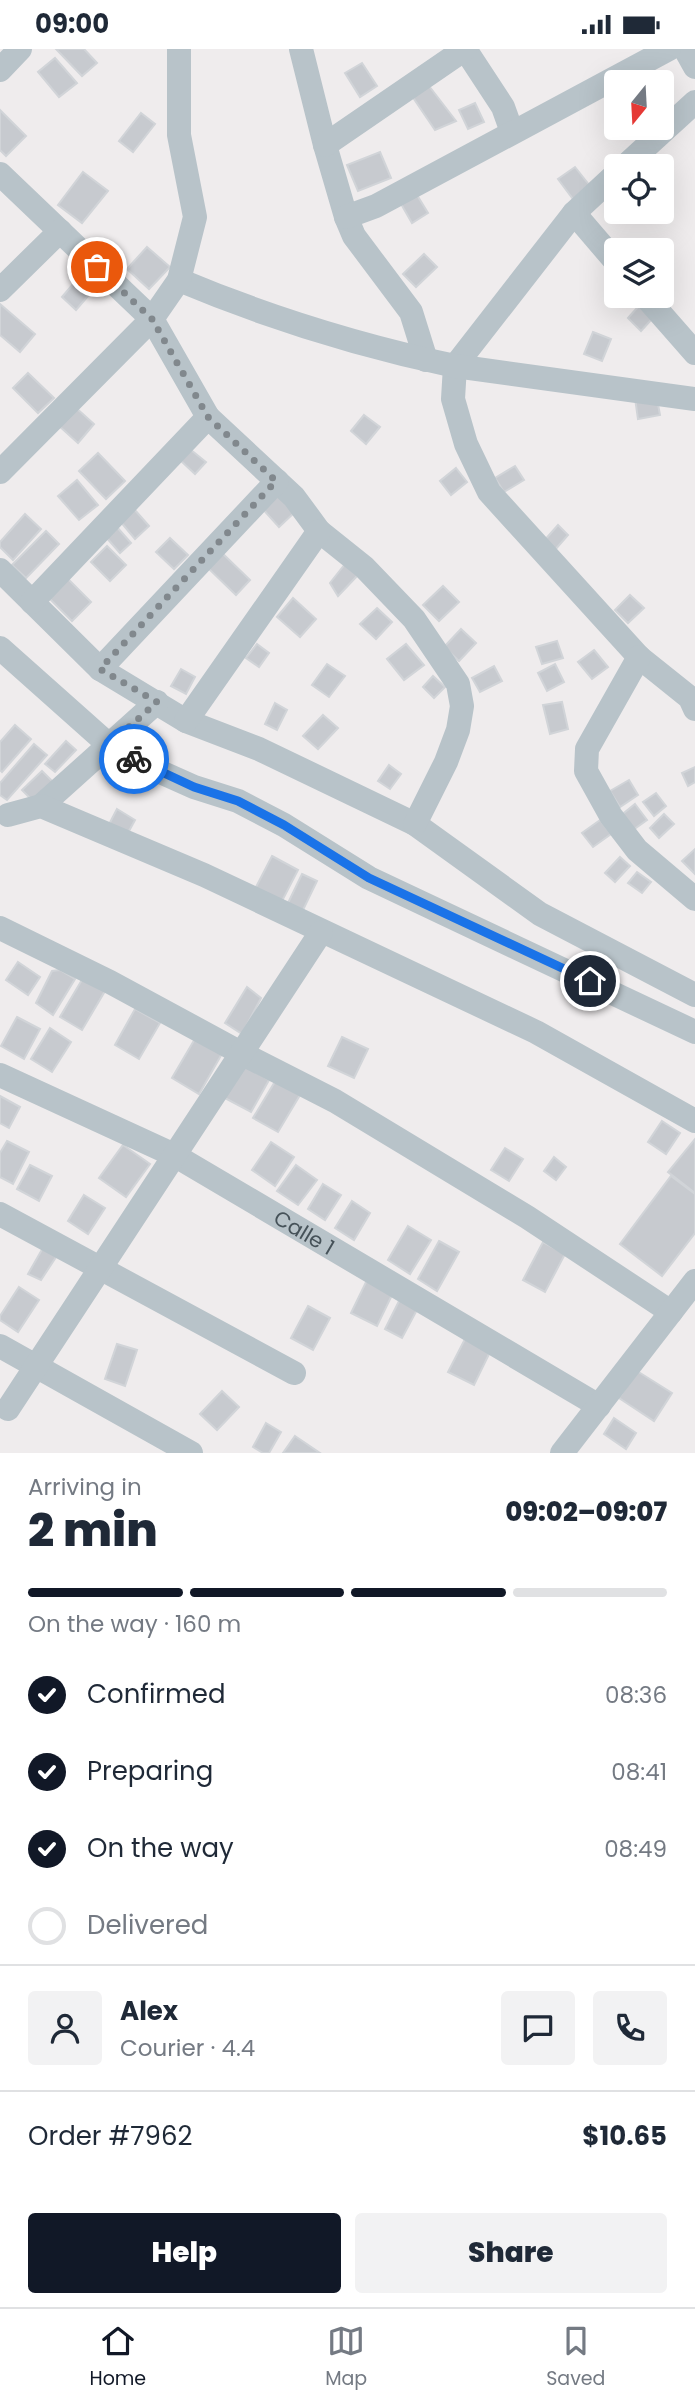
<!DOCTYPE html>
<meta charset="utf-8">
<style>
body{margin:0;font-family:Poppins,sans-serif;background:#f2f2f3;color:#1f2937;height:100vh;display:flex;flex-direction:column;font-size:26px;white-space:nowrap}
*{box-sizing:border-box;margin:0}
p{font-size:23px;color:#747a83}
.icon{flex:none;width:38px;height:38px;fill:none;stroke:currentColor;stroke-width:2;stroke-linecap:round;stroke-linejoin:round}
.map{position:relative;height:1404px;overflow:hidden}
.side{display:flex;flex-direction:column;background:#fff;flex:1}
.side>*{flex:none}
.needle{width:46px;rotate:198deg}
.buttons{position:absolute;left:604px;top:21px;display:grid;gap:14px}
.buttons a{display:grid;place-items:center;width:70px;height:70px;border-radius:7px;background:#fff;box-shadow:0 7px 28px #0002;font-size:35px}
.pin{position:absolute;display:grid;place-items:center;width:60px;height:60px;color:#fff;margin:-30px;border:4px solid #fff;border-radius:50%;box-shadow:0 2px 7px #0007}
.courier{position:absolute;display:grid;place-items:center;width:70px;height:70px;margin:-35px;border:5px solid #1a73e8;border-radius:50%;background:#fff;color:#222;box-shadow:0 2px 9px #0007}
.headline em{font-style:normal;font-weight:800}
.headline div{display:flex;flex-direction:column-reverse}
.headline{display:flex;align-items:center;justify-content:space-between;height:119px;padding:0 28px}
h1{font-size:46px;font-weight:800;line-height:52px}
.bar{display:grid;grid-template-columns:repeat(4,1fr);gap:10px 7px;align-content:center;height:84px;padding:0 28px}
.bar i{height:9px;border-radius:5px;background:#e0e1e3}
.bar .selected{background:#111827}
.bar p{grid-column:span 4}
.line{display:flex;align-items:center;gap:18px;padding:0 28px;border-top:2px solid #e0e1e3}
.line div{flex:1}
.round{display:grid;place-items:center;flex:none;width:74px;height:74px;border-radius:7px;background:#f2f2f3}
ol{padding:0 28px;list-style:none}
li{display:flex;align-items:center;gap:21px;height:77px}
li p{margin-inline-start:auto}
li .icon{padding:7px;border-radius:50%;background:#111827;color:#fff;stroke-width:4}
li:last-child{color:#747a83}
li i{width:38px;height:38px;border:4px solid #e0e1e3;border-radius:50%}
.cta{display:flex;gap:14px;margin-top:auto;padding:14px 28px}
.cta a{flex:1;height:80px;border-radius:7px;background:#111827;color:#fff;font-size:28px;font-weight:800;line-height:80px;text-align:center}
.cta a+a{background:#f2f2f3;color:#1f2937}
.status{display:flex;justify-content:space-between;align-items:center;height:49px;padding:0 35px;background:#fff;direction:ltr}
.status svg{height:19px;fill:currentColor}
.dock{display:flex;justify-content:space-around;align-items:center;height:98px;border-top:2px solid #e0e1e3;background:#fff;font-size:19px;color:#747a83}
.dock a{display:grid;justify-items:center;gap:4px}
.dock .selected{color:#111827}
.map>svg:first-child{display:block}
</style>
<div class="status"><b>09:00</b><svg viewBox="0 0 49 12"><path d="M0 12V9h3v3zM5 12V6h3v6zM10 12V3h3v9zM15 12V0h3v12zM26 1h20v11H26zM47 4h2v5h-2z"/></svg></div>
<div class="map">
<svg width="695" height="1404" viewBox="0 0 695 1404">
<rect width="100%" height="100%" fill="#efeced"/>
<g fill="#c7cacf" stroke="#d1d4d8" stroke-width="2">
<path d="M56 0H84L97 14 82 27Z"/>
<path d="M55 9 77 34 59 48 38 23Z"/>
<path d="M362 14 377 37 360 48 345 24Z"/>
<path d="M429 37 456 72 435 81 412 47Z"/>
<path d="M475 54 484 73 468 80 459 61Z"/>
<path d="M0 61 26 87 6 107 0 101Z"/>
<path d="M141 64 155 75 133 103 119 92Z"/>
<path d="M380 103 391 129 358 142 347 116Z"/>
<path d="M575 118 590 137 573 150 558 130Z"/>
<path d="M83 123 108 142 82 174 58 156Z"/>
<path d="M417 146 428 164 412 174 401 155Z"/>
<path d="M147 198 170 218 149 240 127 220Z"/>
<path d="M424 205 437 218 416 238 403 225Z"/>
<path d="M86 220 100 233 76 261 62 248Z"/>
<path d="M646 249 660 261 641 282 628 269Z"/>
<path d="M0 255 35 285 20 303 0 286Z"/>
<path d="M593 283 611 290 602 312 584 305Z"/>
<path d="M28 324 54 349 38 364 13 339Z"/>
<path d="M655 339 660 366 638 370 634 342Z"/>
<path d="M75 358 94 375 78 394 58 376Z"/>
<path d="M364 366 380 378 366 395 351 382Z"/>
<path d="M191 401 206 413 195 425 181 412Z"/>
<path d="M98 404 125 432 106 450 79 422Z"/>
<path d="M515 417 524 431 504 443 495 429Z"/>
<path d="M456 419 467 433 451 446 440 432Z"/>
<path d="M77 431 98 456 79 471 58 447Z"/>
<path d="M277 443 295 463 279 478 260 457Z"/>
<path d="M134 460 149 477 135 490 120 472Z"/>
<path d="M25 465 41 480 13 511 0 498V493Z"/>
<path d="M558 476 568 486 554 502 543 493Z"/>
<path d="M116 477 131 494 120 504 105 487Z"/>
<path d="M46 482 59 495 26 529 12 516Z"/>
<path d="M170 489 188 506 174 520 156 503Z"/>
<path d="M107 497 126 516 110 532 91 513Z"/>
<path d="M221 503 250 531 236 546 207 518Z"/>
<path d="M349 510 358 526 338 547 330 534Z"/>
<path d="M66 528 91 553 72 572 47 547Z"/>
<path d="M443 537 459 553 439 572 423 556Z"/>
<path d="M630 546 644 559 628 574 615 561Z"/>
<path d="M293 549 316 570 300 588 277 568Z"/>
<path d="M377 559 392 573 376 590 360 575Z"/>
<path d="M461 580 476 594 459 612 444 598Z"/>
<path d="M557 592 563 609 542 615 536 598Z"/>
<path d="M257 595 269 604 259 618 246 609Z"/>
<path d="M406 595 424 616 404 631 387 610Z"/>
<path d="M594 601 608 618 592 630 578 613Z"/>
<path d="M327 615 345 627 329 648 312 636Z"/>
<path d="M555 615 564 633 547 642 538 624Z"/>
<path d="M494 617 502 632 480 643 472 629Z"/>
<path d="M181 620 195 628 186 645 171 637Z"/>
<path d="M433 627 445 638 434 649 423 638Z"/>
<path d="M562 653 568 680 550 685 543 656Z"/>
<path d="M275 654 287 661 277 681 265 675Z"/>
<path d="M323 666 338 679 318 700 303 687Z"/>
<path d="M15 676 31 690 2 723 0 721V693Z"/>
<path d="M66 692 76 701 55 723 45 715Z"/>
<path d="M34 695 47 706 7 751 0 746V734Z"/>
<path d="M389 716 401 725 390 740 378 732Z"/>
<path d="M695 718V733L688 737 682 724Z"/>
<path d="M42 722 56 736 36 755 22 741Z"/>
<path d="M629 731 638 746 620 758 610 742Z"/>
<path d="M656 744 666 757 654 767 643 753Z"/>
<path d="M635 755 647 771 630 783 619 768Z"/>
<path d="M117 760 135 771 123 793 105 783Z"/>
<path d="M664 765 674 775 659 789 650 779Z"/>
<path d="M600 771 611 785 593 798 582 784Z"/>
<path d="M695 800V825L682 812Z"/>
<path d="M272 807 298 821 281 854 255 840Z"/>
<path d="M620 808 630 817 615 833 605 824Z"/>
<path d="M637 823 651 833 642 844 628 834Z"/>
<path d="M302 825 317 832 303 861 288 854Z"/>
<path d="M18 913 40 928 28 946 6 931Z"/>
<path d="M60 921 75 930 53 966 36 954 52 922Z"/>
<path d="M83 929 105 942 82 981 60 968Z"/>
<path d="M247 938 261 949 242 985 225 974Z"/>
<path d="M135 960 160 974 139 1010 115 996Z"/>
<path d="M17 968 40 980 24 1010 1 997Z"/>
<path d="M50 979 71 993 52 1023 31 1010Z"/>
<path d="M196 988 223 1003 199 1045 172 1029Z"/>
<path d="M342 988 368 1000 354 1029 328 1017Z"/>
<path d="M242 1015 269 1031 251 1063 223 1048Z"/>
<path d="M276 1031 300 1046 278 1083 253 1069Z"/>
<path d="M0 1047 20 1058 9 1079 0 1074Z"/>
<path d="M662 1072 680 1084 666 1105 648 1093Z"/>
<path d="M695 1090V1144L668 1123Z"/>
<path d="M7 1092 29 1103 13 1135 0 1128V1104Z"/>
<path d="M271 1093 294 1108 275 1137 252 1121Z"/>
<path d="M123 1096 150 1115 126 1148 99 1129Z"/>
<path d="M505 1099 523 1110 509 1132 491 1121Z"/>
<path d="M554 1108 566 1118 556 1131 544 1122Z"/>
<path d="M30 1116 52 1127 39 1152 17 1140Z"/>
<path d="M296 1116 317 1131 298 1156 277 1142Z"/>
<path d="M671 1127 695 1145V1184L662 1227 620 1195Z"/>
<path d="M323 1135 341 1146 325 1171 308 1160Z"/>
<path d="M84 1146 105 1159 88 1185 68 1172Z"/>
<path d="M352 1152 370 1164 354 1191 335 1179Z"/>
<path d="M408 1177 431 1191 410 1225 388 1211Z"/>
<path d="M439 1192 459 1203 437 1242 418 1230Z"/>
<path d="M543 1193 565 1205 545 1243 523 1231Z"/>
<path d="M44 1197 58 1205 41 1231 28 1225Z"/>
<path d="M367 1231 393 1244 377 1277 351 1264Z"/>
<path d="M19 1238 39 1251 18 1283 0 1271V1267Z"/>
<path d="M400 1250 418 1259 402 1289 385 1280Z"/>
<path d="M308 1257 330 1269 313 1301 291 1289Z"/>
<path d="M467 1286 492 1299 474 1336 448 1323Z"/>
<path d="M117 1295 137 1301 125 1337 105 1330Z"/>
<path d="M637 1322 672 1344 654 1372 619 1349Z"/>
<path d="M222 1342 239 1358 217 1381 200 1365Z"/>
<path d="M614 1369 636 1384 626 1400 604 1385Z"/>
<path d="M266 1374 281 1383 269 1404H263L253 1398Z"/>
<path d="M295 1387 320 1404H283Z"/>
</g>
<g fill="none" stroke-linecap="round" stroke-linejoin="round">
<g stroke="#b8c3c9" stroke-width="24">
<path d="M301 0 325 96 346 168 354 187 411 263 426 311"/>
<path d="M465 0 503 58 512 83"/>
<path d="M685 0 695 18"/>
<path d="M0 21 20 0"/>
<path d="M325 96 465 0"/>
<path d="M625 117 695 53"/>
<path d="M0 125 152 270 208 368"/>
<path d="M616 125 574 164 455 317 453 350 466 395 489 443 639 608 690 649 695 660"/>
<path d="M574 164 616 213"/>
<path d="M346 168 376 157 669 0"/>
<path d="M179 231C267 268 361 297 455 317L695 350"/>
<path d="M0 241 60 182"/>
<path d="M645 247 695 304"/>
<path d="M0 423 152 270 179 231 195 168 179 86V0"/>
<path d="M0 521 100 620 186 672 259 700 415 775 540 865 695 946"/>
<path d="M32 553 208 368 294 448 319 482 364 518 414 570 458 635 462 657 458 681 446 713 415 775"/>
<path d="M0 599 109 696 147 717 194 738 238 752 284 776 369 829 695 983"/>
<path d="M639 608 587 700 586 722 611 767 637 801 695 850"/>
<path d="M100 620 277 432"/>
<path d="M186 672 319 482"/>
<path d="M41 757 157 653"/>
<path d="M8 766 41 757 204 826 536 983 695 1072"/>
<path d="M0 879 110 933 241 1004 335 1052 527 1168 671 1263"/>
<path id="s1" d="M0 1026 174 1106 599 1357"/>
<path d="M0 1165 294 1324"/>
<path d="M0 1297 191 1404"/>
<path d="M8 1360 321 883"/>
<path d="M562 1404 695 1232"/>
</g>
</g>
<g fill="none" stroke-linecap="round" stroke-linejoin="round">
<path stroke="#81888d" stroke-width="7" stroke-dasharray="0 12.6" d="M97 218 152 270 208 368 276 432 100 620 157 653 109 696 134 710"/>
<path stroke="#1a73e8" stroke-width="9" d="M134 710 194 738 238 752 284 776 369 829 590 932"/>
</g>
<g text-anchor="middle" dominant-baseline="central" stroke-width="5" stroke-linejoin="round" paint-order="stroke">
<g font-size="21" fill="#465259" stroke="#fff">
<text stroke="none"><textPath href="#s1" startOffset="343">Calle 1</textPath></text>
</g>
</g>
</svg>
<div class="buttons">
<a><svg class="needle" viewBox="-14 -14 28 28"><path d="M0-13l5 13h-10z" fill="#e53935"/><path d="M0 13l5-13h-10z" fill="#747a83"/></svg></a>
<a><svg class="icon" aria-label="locate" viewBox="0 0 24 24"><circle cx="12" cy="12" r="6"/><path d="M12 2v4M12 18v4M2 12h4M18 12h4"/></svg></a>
<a><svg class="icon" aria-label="layers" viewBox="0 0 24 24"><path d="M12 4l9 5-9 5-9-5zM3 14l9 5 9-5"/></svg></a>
</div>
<div class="pin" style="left:97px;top:218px;background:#ea580c"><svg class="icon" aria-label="bag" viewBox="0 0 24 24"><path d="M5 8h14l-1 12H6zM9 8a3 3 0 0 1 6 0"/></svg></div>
<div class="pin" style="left:590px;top:932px;background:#1f2937"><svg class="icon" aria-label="home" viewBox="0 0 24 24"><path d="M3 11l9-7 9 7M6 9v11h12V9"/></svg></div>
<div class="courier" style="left:134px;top:710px"><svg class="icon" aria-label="bike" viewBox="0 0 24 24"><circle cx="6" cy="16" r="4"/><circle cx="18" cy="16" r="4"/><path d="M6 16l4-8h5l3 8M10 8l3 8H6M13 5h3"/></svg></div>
</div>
<section class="side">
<div class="headline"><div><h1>2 min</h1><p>Arriving in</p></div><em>09:02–09:07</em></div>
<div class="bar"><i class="selected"></i><i class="selected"></i><i class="selected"></i><i></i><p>On the way · 160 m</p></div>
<ol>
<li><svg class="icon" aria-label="check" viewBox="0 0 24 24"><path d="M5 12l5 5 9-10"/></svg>Confirmed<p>08:36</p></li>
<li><svg class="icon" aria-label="check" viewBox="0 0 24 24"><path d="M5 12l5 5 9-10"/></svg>Preparing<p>08:41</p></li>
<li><svg class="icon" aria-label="check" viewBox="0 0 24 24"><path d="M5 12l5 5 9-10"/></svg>On the way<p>08:49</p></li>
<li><i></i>Delivered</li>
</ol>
<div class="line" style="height:126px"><a class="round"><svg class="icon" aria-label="person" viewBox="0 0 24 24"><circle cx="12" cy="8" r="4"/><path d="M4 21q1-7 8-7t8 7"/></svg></a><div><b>Alex</b><p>Courier · 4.4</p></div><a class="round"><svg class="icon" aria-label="chat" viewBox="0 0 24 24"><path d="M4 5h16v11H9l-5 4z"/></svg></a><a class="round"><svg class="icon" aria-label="phone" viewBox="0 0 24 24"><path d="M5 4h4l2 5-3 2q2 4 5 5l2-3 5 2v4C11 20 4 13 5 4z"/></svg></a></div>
<div class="line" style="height:91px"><div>Order #7962</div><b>$10.65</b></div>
<div class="cta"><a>Help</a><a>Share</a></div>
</section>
<nav class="dock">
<a class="selected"><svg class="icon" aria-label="home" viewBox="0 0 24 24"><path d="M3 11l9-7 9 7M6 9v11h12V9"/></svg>Home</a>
<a><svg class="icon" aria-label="map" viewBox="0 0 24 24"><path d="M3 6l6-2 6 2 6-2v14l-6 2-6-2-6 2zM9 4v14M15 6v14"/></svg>Map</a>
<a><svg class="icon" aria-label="saved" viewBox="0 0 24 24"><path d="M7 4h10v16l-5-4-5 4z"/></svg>Saved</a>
</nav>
